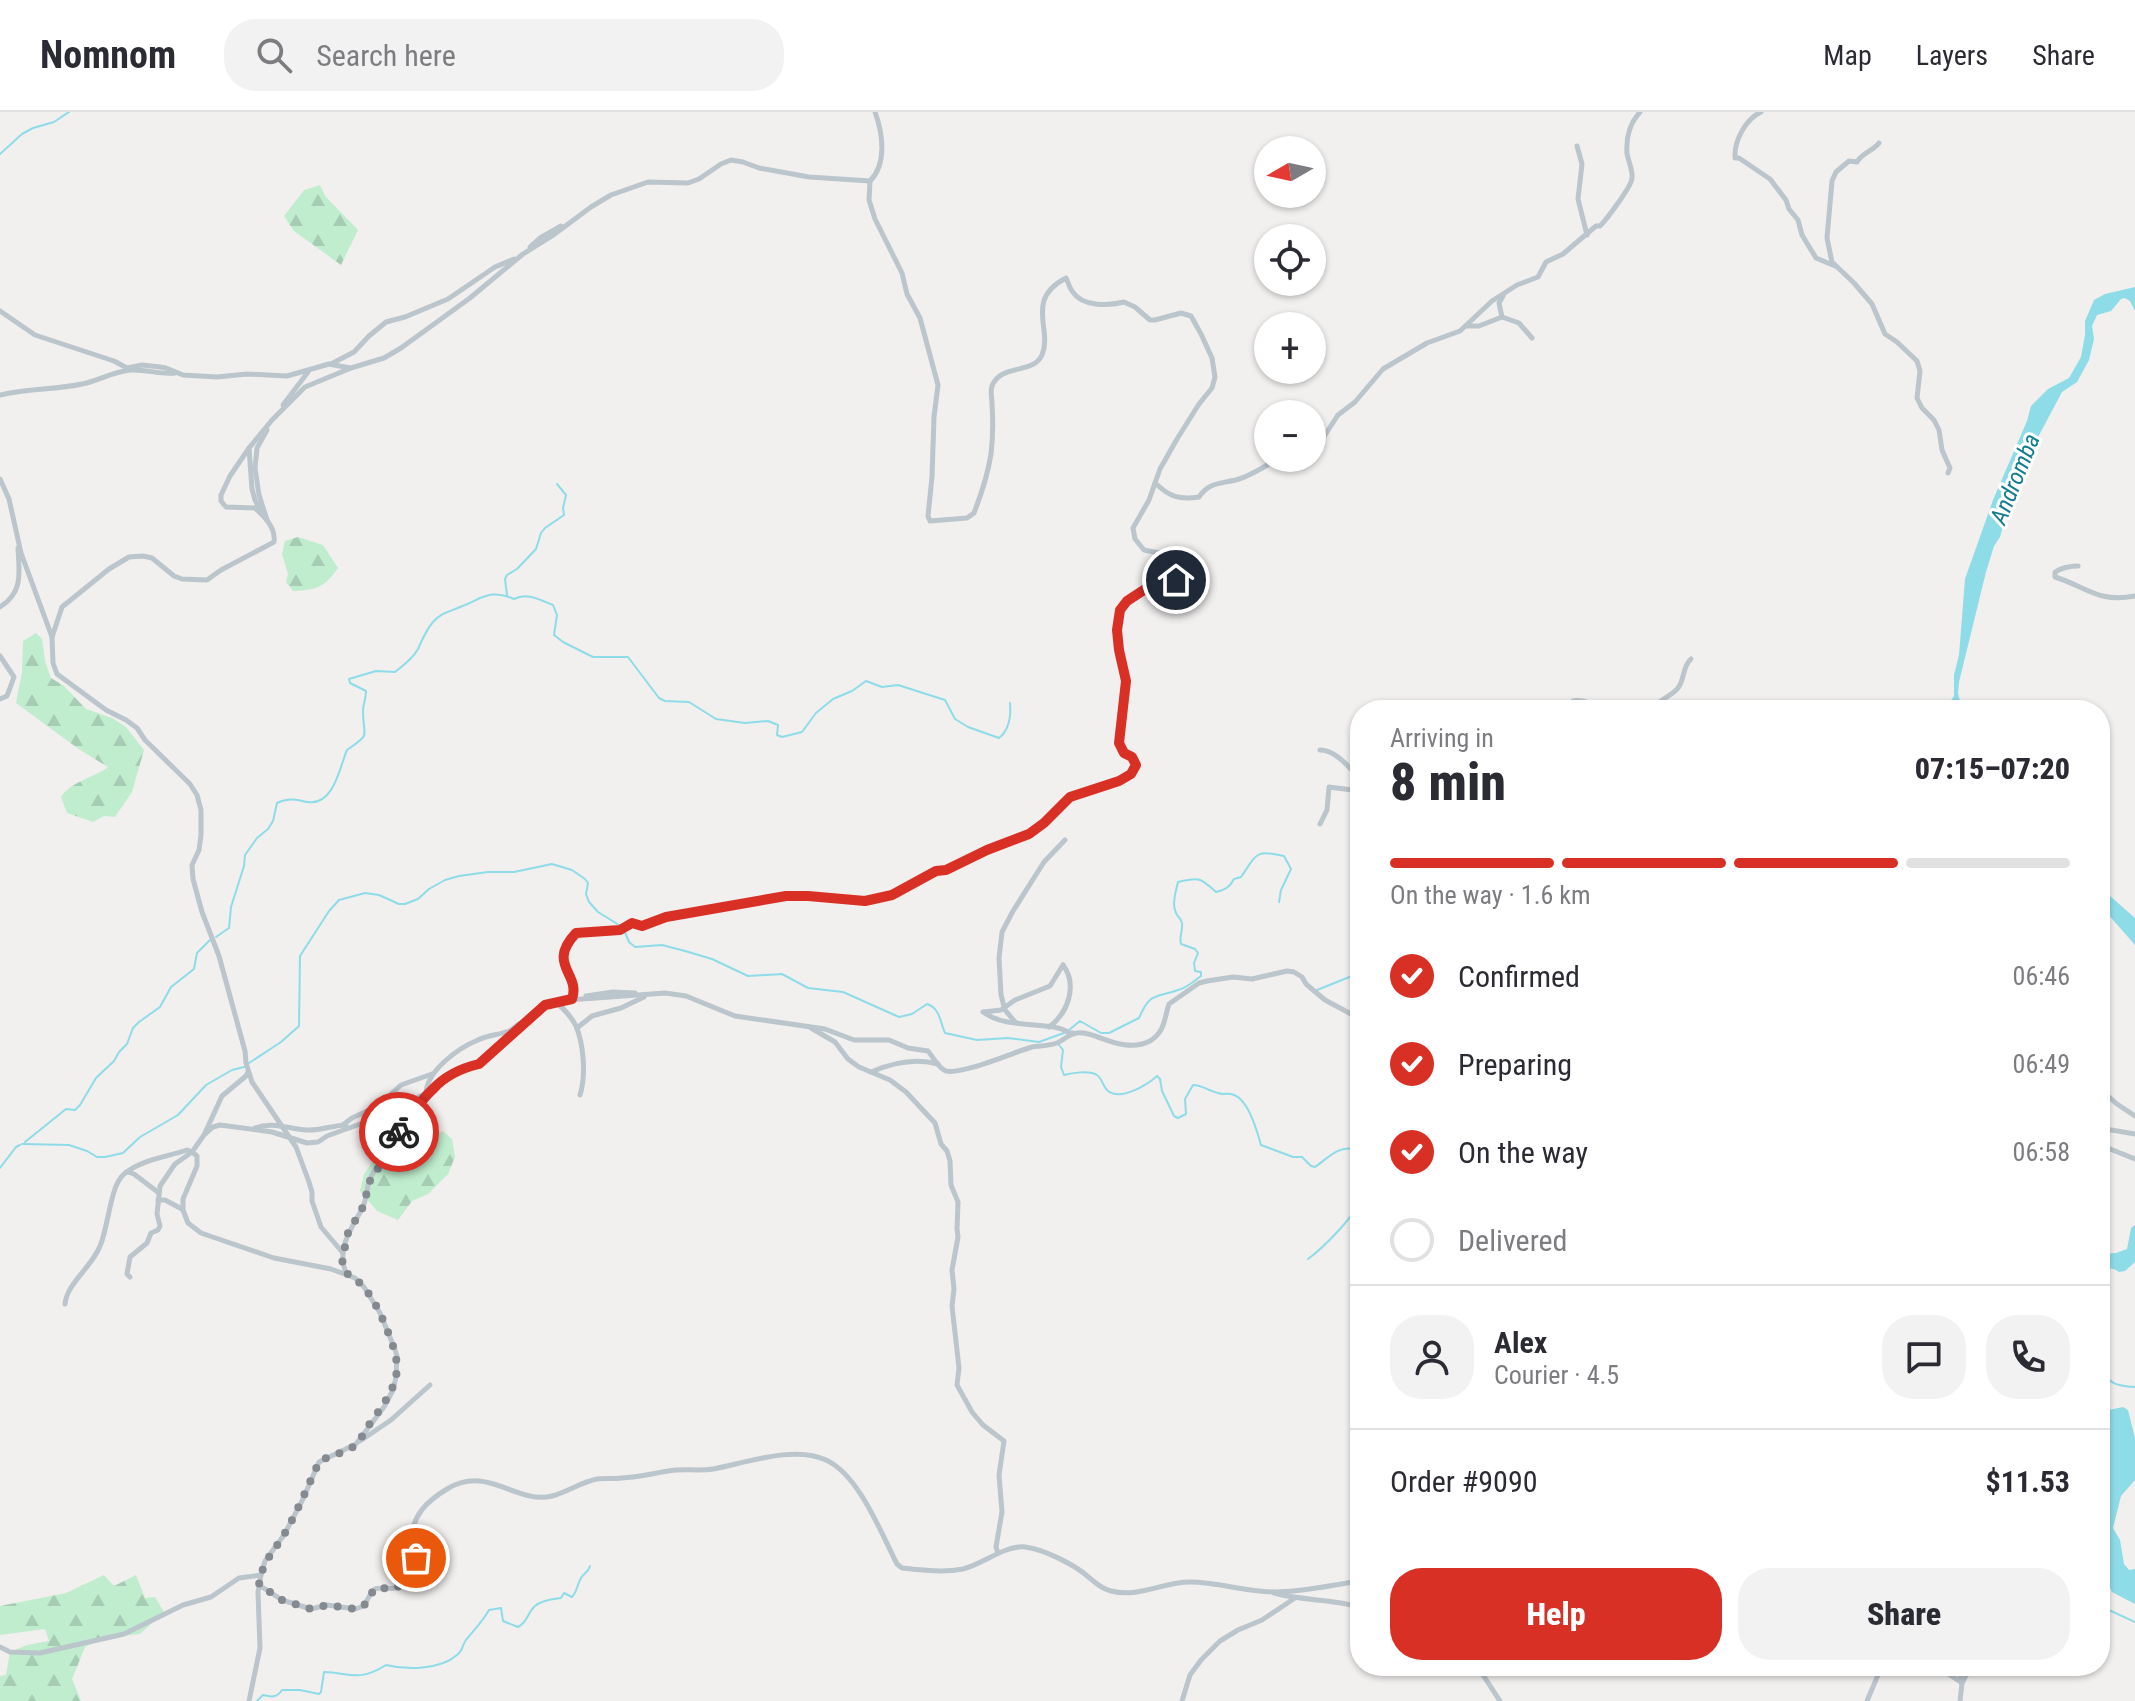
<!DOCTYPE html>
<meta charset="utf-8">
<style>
body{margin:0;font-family:"Roboto Condensed",sans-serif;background:#f2f2f3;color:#2b2b33;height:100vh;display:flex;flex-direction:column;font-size:30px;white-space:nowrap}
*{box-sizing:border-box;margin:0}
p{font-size:26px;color:#7c7c81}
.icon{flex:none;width:44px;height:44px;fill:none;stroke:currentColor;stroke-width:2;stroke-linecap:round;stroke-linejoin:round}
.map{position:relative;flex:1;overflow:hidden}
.details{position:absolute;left:1350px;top:588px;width:760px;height:976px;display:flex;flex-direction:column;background:#fff;border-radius:32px;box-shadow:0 2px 6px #0004}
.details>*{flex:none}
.needle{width:52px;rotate:261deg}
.controls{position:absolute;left:1254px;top:24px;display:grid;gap:16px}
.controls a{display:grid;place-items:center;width:72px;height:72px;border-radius:50%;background:#fff;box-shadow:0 2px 6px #0004;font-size:40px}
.pin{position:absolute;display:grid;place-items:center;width:68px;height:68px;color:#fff;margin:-34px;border:4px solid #fff;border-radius:50%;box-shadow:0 2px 8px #0007}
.courier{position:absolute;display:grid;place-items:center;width:80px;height:80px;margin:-40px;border:6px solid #d93025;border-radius:50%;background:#fff;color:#222;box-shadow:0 2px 10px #0007}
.head em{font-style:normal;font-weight:800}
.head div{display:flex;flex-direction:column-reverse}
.head{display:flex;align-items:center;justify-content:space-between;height:136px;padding:0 40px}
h1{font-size:52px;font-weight:800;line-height:60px}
.bar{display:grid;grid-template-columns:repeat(4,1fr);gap:12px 8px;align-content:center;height:96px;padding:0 40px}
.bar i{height:10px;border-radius:6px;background:#e1e1e2}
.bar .active{background:#d93025}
.bar p{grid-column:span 4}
.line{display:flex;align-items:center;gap:20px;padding:0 40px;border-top:2px solid #e1e1e2}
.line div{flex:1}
.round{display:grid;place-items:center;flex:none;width:84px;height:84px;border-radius:32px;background:#f2f2f3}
ol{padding:0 40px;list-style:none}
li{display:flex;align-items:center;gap:24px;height:88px}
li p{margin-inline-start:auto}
li .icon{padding:8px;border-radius:50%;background:#d93025;color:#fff;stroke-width:4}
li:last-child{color:#7c7c81}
li i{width:44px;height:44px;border:4px solid #e1e1e2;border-radius:50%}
.action{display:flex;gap:16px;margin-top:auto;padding:16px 40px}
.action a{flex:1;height:92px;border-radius:32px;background:#d93025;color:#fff;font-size:32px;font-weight:800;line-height:92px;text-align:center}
.action a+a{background:#f2f2f3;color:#2b2b33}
header{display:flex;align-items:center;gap:48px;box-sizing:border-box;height:112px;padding:0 40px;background:#fff;border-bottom:2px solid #e1e1e2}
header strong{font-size:38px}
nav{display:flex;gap:44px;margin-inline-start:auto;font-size:28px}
.search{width:560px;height:72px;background:#f2f2f3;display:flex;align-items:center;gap:20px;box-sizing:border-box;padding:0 28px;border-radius:32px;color:#7c7c81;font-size:30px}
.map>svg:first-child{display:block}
</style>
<header>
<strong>Nomnom</strong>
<div class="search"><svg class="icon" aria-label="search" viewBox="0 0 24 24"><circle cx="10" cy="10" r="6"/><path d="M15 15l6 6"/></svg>Search here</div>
<nav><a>Map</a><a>Layers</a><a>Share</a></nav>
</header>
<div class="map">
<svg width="2135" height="1589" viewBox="0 0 2135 1589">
<defs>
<pattern id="forest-firs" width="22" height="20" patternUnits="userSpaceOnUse" patternTransform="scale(2)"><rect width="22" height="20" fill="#c0edce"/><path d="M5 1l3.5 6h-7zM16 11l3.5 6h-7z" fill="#a6cdb3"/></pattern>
</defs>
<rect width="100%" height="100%" fill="#f2efef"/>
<g fill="url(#forest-firs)">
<path d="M320 73 325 84 358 118 341 153 294 119 284 104 304 78Z"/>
<path d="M298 425 323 433 338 456C324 476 316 478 293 479L286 470 288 462 282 442 285 429Z"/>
<path d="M36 521 42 527 45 549 51 566 64 574 86 597 112 606 126 615 144 638 132 680 115 705 104 704 93 710 67 701 61 685C71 669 94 666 108 655L80 638 16 591 22 560 23 529Z"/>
<path d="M398 1009 414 1013 417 1028 422 1032 443 1019 452 1027 455 1045 448 1062 428 1082 412 1089 398 1108 377 1099 360 1079 364 1062 375 1046 373 1023 379 1017 386 1023V1042L396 1026Z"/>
<path d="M104 1463 114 1474 136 1463 145 1486 155 1485 164 1500 140 1522 101 1526 85 1535 72 1567 81 1589H0V1564L6 1563 10 1540 27 1533 49 1529 45 1517 0 1523V1494L66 1481Z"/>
</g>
<g fill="#8edce8">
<path d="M2135 175V199L2130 189 2125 186 2121 187 2111 199 2097 203 2092 214 2094 227 2089 248 2077 270 2062 280 2036 329 2011 384 2000 425 1994 434 1986 460 1959 570 1958 581 1962 598H1950L1948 593 1954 584V563L1959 543 1965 467 1993 388 2027 309 2031 294 2048 277 2069 266 2081 245 2085 223V209L2094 188 2105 182Z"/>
<path d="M2100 770 2110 784 2135 806V833L2100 793Z"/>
<path d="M2135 1113V1150L2125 1159 2119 1160C2113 1155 2107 1156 2100 1159V1142L2116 1141 2127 1137 2131 1116Z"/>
<path d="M2123 1295 2128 1298 2135 1326V1368L2121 1384 2113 1416 2120 1428 2124 1452 2129 1458 2135 1457V1492L2112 1480 2100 1454V1402L2104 1381 2100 1356V1303L2104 1299Z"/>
</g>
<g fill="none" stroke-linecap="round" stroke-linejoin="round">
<g stroke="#8edce8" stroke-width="2">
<path d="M0 42 22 22 33 16 54 10 69 0"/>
<path d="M507 483 505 467 507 463 517 457 536 437 541 421 545 416 564 403 563 396 566 383 557 372"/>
<path d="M216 825 229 816 231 795 244 754 245 743 257 726 268 717 273 709 277 691C290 685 296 688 308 690 334 694 340 654 347 638 372 621 363 626 363 599 363 593 366 586 366 579L350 571 349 567 376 559 395 560C403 554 413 546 418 537 422 528 426 518 433 510 442 500 449 500 460 495 482 487 489 476 514 487 527 480 540 488 553 493L557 503 554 523 563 530 593 545H628L659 586 665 589 689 590 716 607 745 611 768 609 778 613 777 623 782 625 802 620 816 601 833 587 852 579 866 569 882 575 898 573 945 588 955 607 968 615 999 626C1009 618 1011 603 1010 591"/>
<path d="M1317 878 1352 864 1354 867 1360 864"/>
<path d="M1069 918 1080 909 1101 921H1109L1139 906C1150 880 1155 886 1178 878 1187 876 1194 869 1201 864V860L1195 859 1194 851 1198 841 1195 837 1181 832C1179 824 1183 819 1182 811 1179 802 1178 808 1175 798 1172 790 1176 779 1178 770 1198 765 1200 765 1216 780 1225 778 1230 775 1234 767L1241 765C1257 742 1255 737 1284 744L1291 757 1281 778 1279 790"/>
<path d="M1059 933 1063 938 1061 955 1064 963C1071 961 1090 958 1097 963 1102 966 1103 975 1108 979 1121 989 1147 973 1157 964L1160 967 1162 979 1174 1004 1178 1006 1186 1002 1185 987 1193 973C1202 973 1209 979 1218 981 1222 983 1227 981 1231 982 1248 985 1257 1019 1261 1033L1293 1045H1302L1311 1054 1315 1055C1327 1047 1337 1034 1353 1037L1360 1055"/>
<path d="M249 951 281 930 299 914 300 844 329 799 339 788 365 781 379 783 399 792H405L418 787 429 777 445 768 459 764 488 760H514L552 752 572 758 585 767 588 771 586 782 589 790 598 800 619 813 624 818 629 830 635 835 662 833 685 839 712 847 748 864 782 862 808 876 843 880 899 905 912 902 927 892C940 896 940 910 945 921L977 928 1008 926 1039 930 1064 921"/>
<path d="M25 1030 66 997 75 998 80 993 96 966 114 949 119 940 127 932 133 916 139 910 160 895 171 875 194 857 197 841 210 828"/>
<path d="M22 1032 69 1033 87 1039 97 1045H105L123 1041 140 1025 178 1003 206 973 232 958 244 955"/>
<path d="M0 1056 16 1035 20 1033"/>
<path d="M1308 1147C1323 1136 1353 1106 1360 1089"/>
<path d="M2100 1254C2108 1272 2116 1274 2135 1275"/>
<path d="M2100 1491 2109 1498 2135 1510"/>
<path d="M257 1589 263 1583C271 1585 277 1586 282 1578H300L319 1582 321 1580 324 1560C351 1561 359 1570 386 1553 406 1558 440 1558 457 1543 463 1539 462 1533 466 1528 474 1518 483 1509 489 1498L501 1496 503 1509 518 1515C528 1510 527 1501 535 1494 541 1488 553 1487 561 1486L564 1481 572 1485C577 1480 577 1473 581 1466 584 1461 588 1461 590 1454"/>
</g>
<g stroke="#bbc5cc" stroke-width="5">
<path d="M1761 0C1746 7 1734 28 1735 46H1739L1770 67 1786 88 1789 97 1798 108 1802 123 1816 146 1835 154"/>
<path d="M1879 31C1873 39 1862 41 1857 50L1849 49 1836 60 1832 69 1827 126 1832 150 1854 171 1872 192 1885 222 1897 230 1917 249 1920 259 1917 286 1922 296 1934 308 1939 318 1942 338 1950 356 1948 361"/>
<path d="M1577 34 1582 52 1578 87 1587 123"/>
<path d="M530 135 540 126 561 114"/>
<path d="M0 199 35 223 114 249 127 256 142 253 160 255 166 256 183 263 217 265 247 262 287 264 329 252 350 256"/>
<path d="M1502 205 1499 191 1503 184"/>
<path d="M1467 214H1479L1502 205 1519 211 1532 226"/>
<path d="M331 252 354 240 369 224 386 210 405 205 448 187 495 155 514 147"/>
<path d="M0 283C27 276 55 278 82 272 98 269 114 259 131 258 146 257 160 263 175 261"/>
<path d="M283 293 308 260"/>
<path d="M267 318 257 336 255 356 259 383 267 408"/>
<path d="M1312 332 1323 326 1338 303 1355 290 1383 257 1427 231 1460 219 1492 189 1517 173 1538 165 1546 150 1563 142 1596 114H1600C1606 108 1632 74 1632 66 1633 58 1628 49 1627 41 1626 26 1629 12 1640 0"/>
<path d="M249 336 252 377 255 388 261 400"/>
<path d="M0 367 9 387 21 441 52 525 53 551 57 562 106 598 126 608 137 616 145 628 190 672 197 683 201 698V723L199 738 192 753 193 767 202 800 219 844 245 939 246 951 252 970 296 1035 309 1070 312 1080V1089L321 1115 343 1141"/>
<path d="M1155 371C1170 385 1179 388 1199 385 1210 369 1223 372 1239 367 1252 363 1266 354 1279 346"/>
<path d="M2078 454C2069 454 2063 455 2055 460V465C2087 475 2098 491 2135 484"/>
<path d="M0 495C24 480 19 460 18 436"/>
<path d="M52 525 62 495 109 457 129 445 143 444 152 446 174 464 182 467 207 468 221 458 274 430C276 416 265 405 255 396L226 395 221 389V383L230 364 249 336 272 308 305 275 351 256 384 246 401 236 470 186 523 142 552 124 591 95 611 83 648 70 688 71 699 67 721 52 731 48 743 50 759 56 809 65 870 69C887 52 883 22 875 0"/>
<path d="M0 544 14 565 7 584 0 587"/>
<path d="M1567 598 1573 589C1583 587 1596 593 1605 598"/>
<path d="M1654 598C1658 587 1671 585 1678 576 1685 567 1682 555 1691 547"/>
<path d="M1320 638C1336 638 1348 655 1360 666"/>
<path d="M1320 712 1327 698 1329 675 1360 679"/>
<path d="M1065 728 1044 750 1013 799 1002 820 999 846 1001 883 1005 898 1016 911C1031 914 1058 912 1069 921H1073"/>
<path d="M586 884 613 880 635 881"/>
<path d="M572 887C578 869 559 856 565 837 575 806 601 825 621 818 625 816 628 813 632 811L642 814 666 805 786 784H808L865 789 892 783 910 772 936 759 957 754 987 738 1029 722 1044 711 1070 685 1119 669 1131 662 1136 653 1132 645 1124 641 1119 631 1126 569 1119 538 1117 518 1120 498 1127 489 1153 472 1176 468 1181 462 1175 444 1144 438 1135 427 1133 416 1149 388 1160 357 1177 327 1199 292 1212 276 1215 265 1212 246 1201 222 1191 204 1181 201 1155 208H1150L1135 195 1124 190C1108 194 1082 195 1072 179 1069 175 1068 170 1066 166 1024 188 1053 217 1042 243 1033 263 1001 251 992 274 990 279 992 286 992 292 993 308 993 326 991 342 988 361 981 383 974 401L967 406 930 409 928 404 932 365 934 305 938 273 920 206 907 182 902 161 875 107 869 88 870 69"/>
<path d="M556 890C564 897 571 904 576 914 584 933 586 964 580 983"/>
<path d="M1016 911C1003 910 993 907 983 900L1001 898 1015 888 1050 874 1063 853"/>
<path d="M1049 915C1068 901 1078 873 1063 853"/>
<path d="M577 916 592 904 621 896 644 885"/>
<path d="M811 916 835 930 848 947 859 955 890 968 906 980 935 1011 941 1032 947 1039 950 1049 951 1073 958 1090 957 1117 958 1125 952 1158 954 1177 952 1194 959 1256 957 1273 972 1300 983 1313 1004 1329 999 1363 1002 1400 996 1435 998 1441"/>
<path d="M871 960C892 951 916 946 938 952"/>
<path d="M2100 977 2117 992 2135 1004"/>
<path d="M426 981C427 959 458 936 478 928 487 923 499 923 509 919 516 916 516 911 525 910"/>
<path d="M373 1007 396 992 412 989 428 980"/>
<path d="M344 1012 352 1006 378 994 401 973 432 962"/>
<path d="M255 1016C273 1009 288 1017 307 1018 319 1019 334 1013 346 1013"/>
<path d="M2100 1016 2135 1022"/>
<path d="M204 1023 213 1015 220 1013 272 1020 307 1031 318 1030 327 1024 371 1008 399 1007 408 1003 432 977 450 964 466 955 479 952 535 901 545 893 555 889 665 881 686 884 735 904 825 917 854 928H889L908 936 928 939C933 945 938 955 944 958 955 966 1017 939 1032 935 1040 934 1049 934 1057 931 1062 929 1067 924 1073 922 1090 914 1120 944 1150 929 1165 920 1164 907 1169 892L1199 871 1207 869 1233 865 1252 867 1287 859 1294 860 1302 865 1306 872 1325 888 1351 902H1360"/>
<path d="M2100 1033 2135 1047"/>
<path d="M192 1040 197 1044V1054L183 1087V1098L188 1111 201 1121 274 1146 331 1157 355 1166 364 1175 380 1201 394 1235 397 1244 396 1265 393 1278 384 1295 356 1332 319 1350 303 1387 284 1423 265 1449 261 1463 258 1480 260 1536 249 1589"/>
<path d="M128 1060 134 1062 159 1081"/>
<path d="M158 1088H165L182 1097"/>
<path d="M346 1161C336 1137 351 1117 362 1097 367 1088 366 1076 370 1067 381 1040 400 1045 399 1007"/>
<path d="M130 1165 127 1162 130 1145 147 1131 151 1121 158 1118 160 1114 157 1102 160 1074 175 1052 192 1040 204 1023 222 984 246 964 248 960"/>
<path d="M65 1192C67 1171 92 1155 100 1134 108 1117 110 1075 123 1063 139 1048 167 1045 187 1038L191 1040"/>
<path d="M360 1329 391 1308 430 1273"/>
<path d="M259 1473 282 1488 311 1497 327 1493 355 1497 364 1494C377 1468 374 1479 395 1476 403 1470 411 1462 414 1453 417 1445 412 1438 412 1429 411 1404 427 1389 447 1377 488 1352 516 1393 552 1384 568 1380 581 1370 597 1367 605 1366 614 1367 622 1366 640 1365 658 1360 676 1358 688 1357 701 1359 713 1357 745 1351 795 1333 826 1348 859 1363 881 1421 897 1452L902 1456C921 1458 943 1461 963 1457 983 1452 1005 1433 1025 1435 1043 1437 1073 1452 1086 1463 1095 1470 1100 1476 1111 1479 1139 1486 1163 1470 1190 1470 1218 1470 1246 1480 1275 1480 1303 1480 1332 1473 1360 1469"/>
<path d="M1274 1481C1303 1489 1332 1487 1360 1495"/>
<path d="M0 1535 10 1540 40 1541 124 1522 183 1493 211 1485 239 1466 261 1463"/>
<path d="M1473 1554 1483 1563 1500 1589"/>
<path d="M1925 1554 1947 1561 1962 1571"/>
<path d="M1955 1554 1959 1559 1962 1570"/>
<path d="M1182 1589 1190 1563 1201 1548 1220 1529 1238 1518 1262 1508 1295 1486"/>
<path d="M1867 1589 1878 1563V1554"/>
<path d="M1960 1589 1962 1571 1971 1554"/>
</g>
</g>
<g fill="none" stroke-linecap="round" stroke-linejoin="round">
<path stroke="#848a8f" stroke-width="8" stroke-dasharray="0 14.4" d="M399 1020 392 1040 371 1065 363 1095 347 1123 342 1152 346 1161C364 1170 375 1190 383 1208 404 1257 402 1267 371 1310 365 1318 361 1329 353 1335 343 1342 329 1343 319 1350 308 1374 298 1398 285 1421 274 1440 262 1449 259 1473L282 1488 311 1497 327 1493 355 1497 364 1494 368 1484 379 1475C383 1476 388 1477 392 1477 405 1474 414 1457 416 1446"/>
<path stroke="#d93025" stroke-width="10" d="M399 1020V1007C414 1001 422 987 433 977 445 964 462 956 479 952L545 893 572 887C581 861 546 853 576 821L620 818 632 811 642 814 666 805 786 784H808L865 789 892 783 936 759 946 758 987 738 1029 722 1044 711 1070 685 1119 669 1131 662 1136 653 1132 645 1124 641 1119 631 1126 569 1119 538 1117 518 1120 498 1127 489 1153 472 1176 468"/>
</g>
<g text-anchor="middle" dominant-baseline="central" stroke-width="6" stroke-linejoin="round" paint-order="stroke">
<g font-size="24" font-style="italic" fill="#127d8f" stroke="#fff">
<text transform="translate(2015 367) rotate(-68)">Andromba</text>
</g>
</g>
</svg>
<div class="controls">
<a><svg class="needle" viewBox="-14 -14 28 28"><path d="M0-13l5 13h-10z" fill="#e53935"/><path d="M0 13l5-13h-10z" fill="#7c7c81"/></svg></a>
<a><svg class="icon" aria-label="locate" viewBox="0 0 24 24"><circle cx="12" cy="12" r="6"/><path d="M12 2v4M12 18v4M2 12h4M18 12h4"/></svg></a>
<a>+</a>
<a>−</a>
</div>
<div class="pin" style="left:416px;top:1446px;background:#ea580c"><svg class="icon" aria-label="bag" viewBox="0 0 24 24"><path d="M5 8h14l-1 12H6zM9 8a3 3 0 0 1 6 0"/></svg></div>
<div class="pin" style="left:1176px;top:468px;background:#1f2937"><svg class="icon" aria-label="home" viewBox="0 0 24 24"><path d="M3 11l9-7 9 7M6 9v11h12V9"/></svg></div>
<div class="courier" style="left:399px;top:1020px"><svg class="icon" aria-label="bike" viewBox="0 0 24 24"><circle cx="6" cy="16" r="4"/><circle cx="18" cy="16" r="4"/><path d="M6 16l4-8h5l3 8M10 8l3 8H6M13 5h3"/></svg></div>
<section class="details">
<div class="head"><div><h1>8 min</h1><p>Arriving in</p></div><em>07:15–07:20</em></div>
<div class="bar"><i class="active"></i><i class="active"></i><i class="active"></i><i></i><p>On the way · 1.6 km</p></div>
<ol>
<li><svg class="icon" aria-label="check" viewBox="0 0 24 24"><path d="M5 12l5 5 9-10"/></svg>Confirmed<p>06:46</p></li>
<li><svg class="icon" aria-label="check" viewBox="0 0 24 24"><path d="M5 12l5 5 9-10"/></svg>Preparing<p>06:49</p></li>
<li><svg class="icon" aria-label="check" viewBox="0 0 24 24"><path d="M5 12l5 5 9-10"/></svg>On the way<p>06:58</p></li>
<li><i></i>Delivered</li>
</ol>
<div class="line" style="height:144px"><a class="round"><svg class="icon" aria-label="person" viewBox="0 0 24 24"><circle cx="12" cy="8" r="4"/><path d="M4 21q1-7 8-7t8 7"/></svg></a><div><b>Alex</b><p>Courier · 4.5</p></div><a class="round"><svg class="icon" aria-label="chat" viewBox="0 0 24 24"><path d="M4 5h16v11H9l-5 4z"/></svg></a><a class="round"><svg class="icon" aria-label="phone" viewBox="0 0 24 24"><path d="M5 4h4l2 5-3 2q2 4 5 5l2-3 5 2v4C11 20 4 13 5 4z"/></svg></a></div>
<div class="line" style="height:104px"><div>Order #9090</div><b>$11.53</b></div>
<div class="action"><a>Help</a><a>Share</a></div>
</section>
</div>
